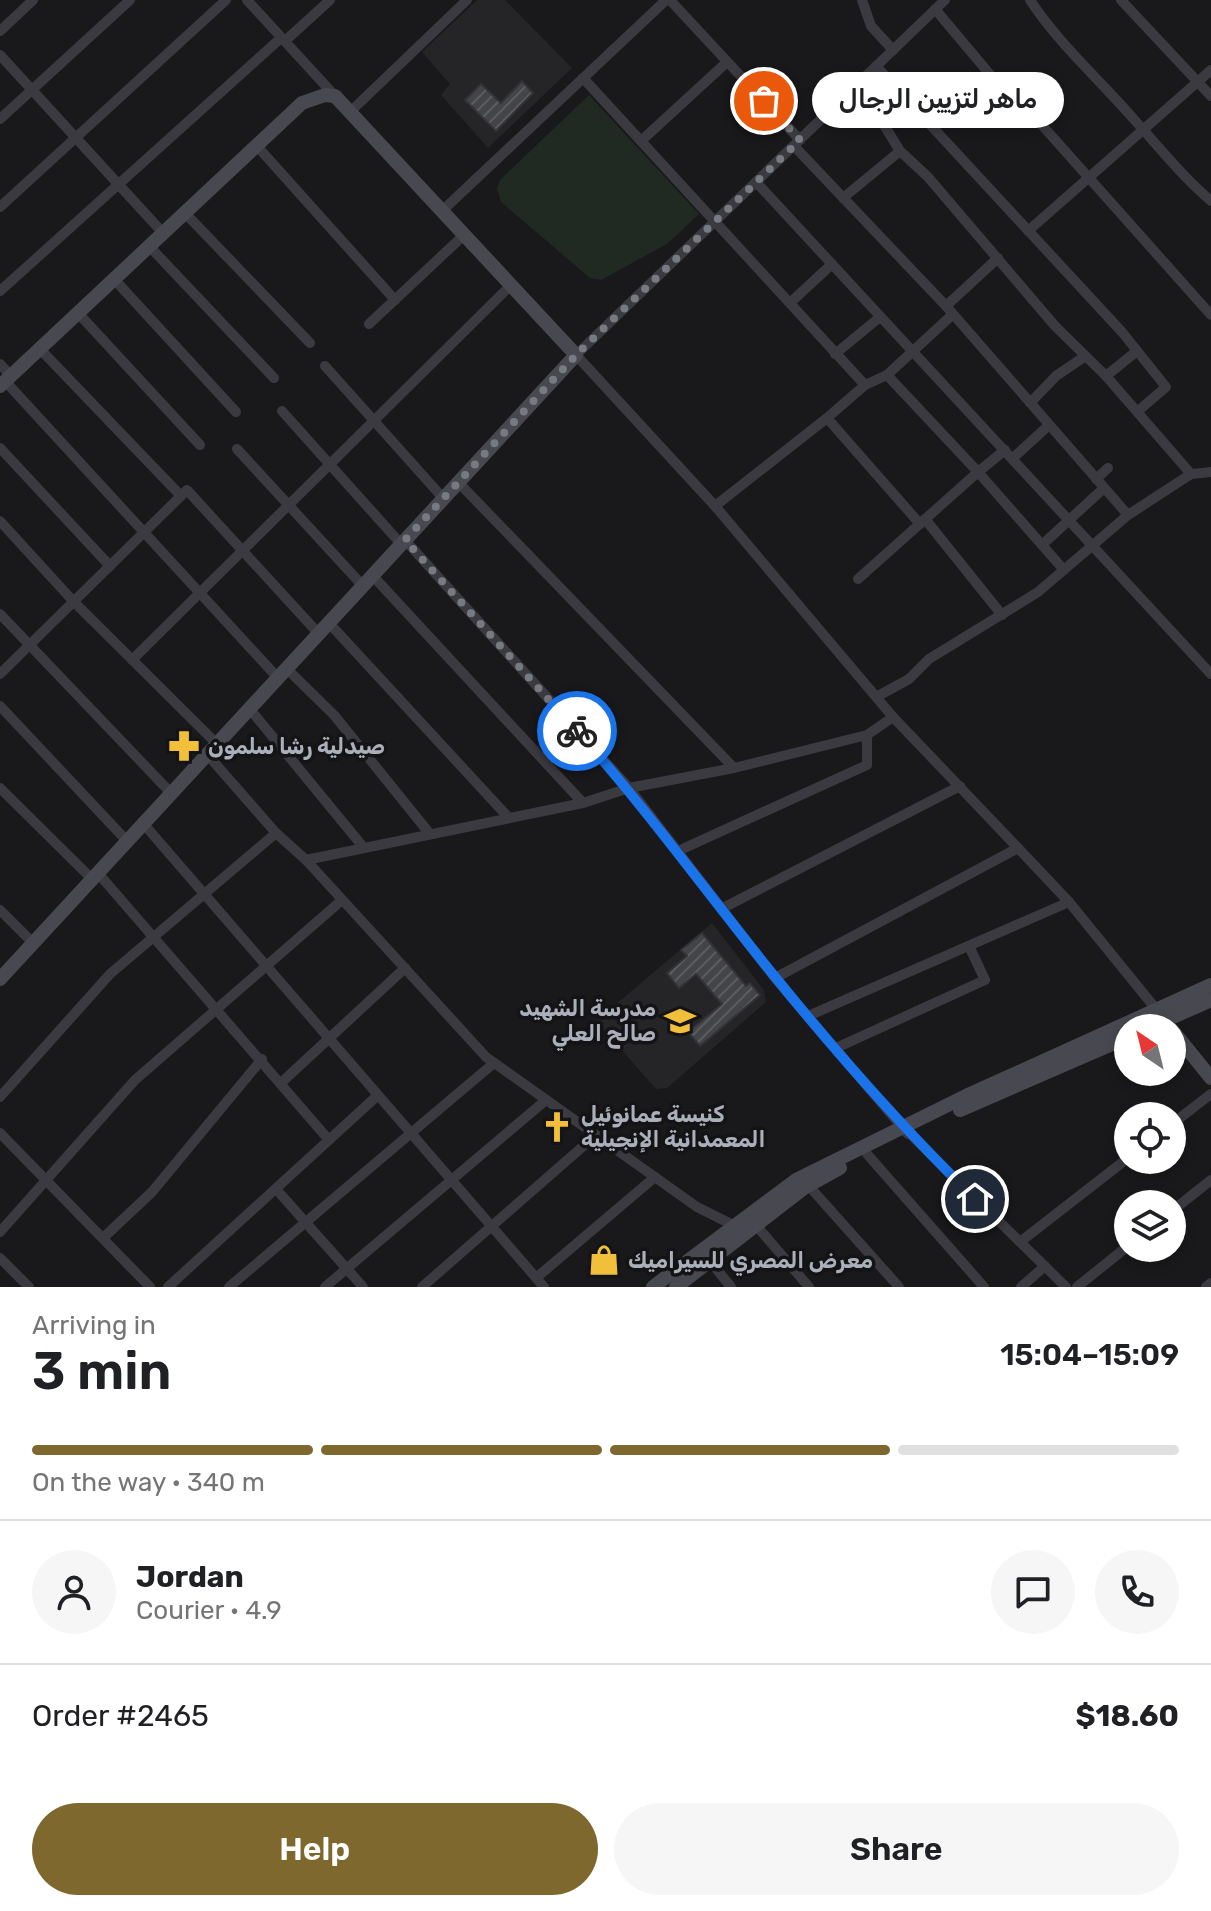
<!DOCTYPE html>
<meta charset="utf-8">
<style>
body{margin:0;font-family:Rubik,Cairo,sans-serif;background:#f6f6f6;color:#202124;height:100vh;display:flex;flex-direction:column;font-size:30px;white-space:nowrap}
*{box-sizing:border-box;margin:0}
p{font-size:26px;color:#757577}
.icon{flex:none;width:44px;height:44px;fill:none;stroke:currentColor;stroke-width:2;stroke-linecap:round;stroke-linejoin:round}
.map{position:relative;height:1287px;overflow:hidden}
.details{display:flex;flex-direction:column;background:#fff;flex:1}
.details>*{flex:none}
.needle{width:52px;rotate:325deg}
.fabs{position:absolute;left:1114px;top:1014px;display:grid;gap:16px}
.fabs a{display:grid;place-items:center;width:72px;height:72px;border-radius:50%;background:#fff;box-shadow:0 4px 12px #0003;font-size:40px}
.pin{position:absolute;display:grid;place-items:center;width:68px;height:68px;color:#fff;margin:-34px;border:4px solid #fff;border-radius:50%;box-shadow:0 2px 8px #0007}
.courier{position:absolute;display:grid;place-items:center;width:80px;height:80px;margin:-40px;border:6px solid #1a73e8;border-radius:50%;background:#fff;color:#222;box-shadow:0 2px 10px #0007}
.bubble{position:absolute;height:56px;border-radius:28px;background:#fff;box-shadow:0 4px 12px #0003;font-size:26px;font-weight:600;line-height:56px;text-align:center}
.headline em{font-style:normal;font-weight:600}
.headline div{display:flex;flex-direction:column-reverse}
.headline{display:flex;align-items:center;justify-content:space-between;height:136px;padding:0 32px}
h1{font-size:52px;font-weight:600;line-height:60px}
.bar{display:grid;grid-template-columns:repeat(4,1fr);gap:12px 8px;align-content:center;height:96px;padding:0 32px}
.bar i{height:10px;border-radius:6px;background:#e0e0e0}
.bar .current{background:#7e682e}
.bar p{grid-column:span 4}
.line{display:flex;align-items:center;gap:20px;padding:0 32px;border-top:2px solid #e0e0e0}
.line div{flex:1}
.round{display:grid;place-items:center;flex:none;width:84px;height:84px;border-radius:42px;background:#f6f6f6}
.action{display:flex;gap:16px;margin-top:auto;padding:16px 32px}
.action a{flex:1;height:92px;border-radius:48px;background:#7e682e;color:#fff;font-size:32px;font-weight:600;line-height:92px;text-align:center}
.action a+a{background:#f6f6f6;color:#202124}
.map>svg:first-child{display:block}
</style>
<div class="map">
<svg width="1211" height="1287" viewBox="0 0 1211 1287">
<defs>
<pattern id="building-hatch" width="6" height="6" patternUnits="userSpaceOnUse" patternTransform="scale(2)"><rect width="6" height="6" fill="#434448"/><path d="M-1 1l2-2M0 6l6-6M5 7l2-2" fill="none" stroke="#5b5c60"/></pattern>
</defs>
<rect width="100%" height="100%" fill="#19191b"/>
<g fill="#252528">
<path d="M477 0H505L572 68 488 148 441 95 450 84 422 52Z"/>
<path d="M712 923 764 990 766 1002 667 1088 656 1089 596 1021Z"/>
</g>
<path fill="#202922" d="M589 95 699 214 667 244 601 280 590 278 501 202 497 189 500 180Z"/>
<g fill="url(#building-hatch)" stroke="#333337" stroke-width="2">
<path d="M522 81 533 93 496 131 465 100 481 84 501 103Z"/>
<path d="M702 933 746 986 750 983 760 995 700 1046 688 1032 722 1004 696 974 679 988 667 973 687 956 681 950Z"/>
</g>
<g fill="none" stroke-linecap="round" stroke-linejoin="round">
<g stroke="#3a3a40" stroke-width="10">
<path d="M247 0 335 96"/>
<path d="M670 0 800 140"/>
<path d="M862 0 871 26 893 50"/>
<path d="M1030 0C1059 44 1097 77 1131 116 1157 145 1181 175 1211 201"/>
<path d="M1121 0 1211 96"/>
<path d="M935 9 1003 90 1033 115 1211 315"/>
<path d="M0 31 33 0"/>
<path d="M285 41 330 0"/>
<path d="M0 55 163 233"/>
<path d="M876 66 1122 332 1166 387 1138 411"/>
<path d="M583 78 865 385"/>
<path d="M858 83 900 151 928 177 1055 326 1106 376 1191 474"/>
<path d="M350 112 467 0"/>
<path d="M0 119 130 0"/>
<path d="M641 141 727 62"/>
<path d="M257 146 395 300"/>
<path d="M794 146 946 306 1128 515"/>
<path d="M756 182 1211 674"/>
<path d="M843 198 900 151"/>
<path d="M0 207 226 0"/>
<path d="M442 211 666 0"/>
<path d="M185 213 310 343"/>
<path d="M1028 231 1211 70"/>
<path d="M149 246 274 378"/>
<path d="M114 279 236 412"/>
<path d="M0 291 281 38"/>
<path d="M791 302 832 264"/>
<path d="M946 306 998 258"/>
<path d="M78 313 200 445"/>
<path d="M369 324 464 235"/>
<path d="M40 349 181 496"/>
<path d="M835 354 880 317"/>
<path d="M0 364 11 376"/>
<path d="M325 366 443 498"/>
<path d="M887 375 978 472 1005 450"/>
<path d="M1106 376 1137 351"/>
<path d="M5 381 277 677"/>
<path d="M1030 403 1056 376 1084 357"/>
<path d="M282 411 401 544"/>
<path d="M827 418 865 385 887 375 952 315"/>
<path d="M0 448 110 566"/>
<path d="M237 449 362 585"/>
<path d="M1013 458 1049 425"/>
<path d="M1096 479 1108 468"/>
<path d="M458 482 734 768"/>
<path d="M715 506 827 418 920 524"/>
<path d="M925 519 1002 615"/>
<path d="M0 521 74 602 216 743"/>
<path d="M405 540 629 788 734 768 867 735 893 717 1018 848 775 978"/>
<path d="M1043 544 1104 488"/>
<path d="M372 575 583 803"/>
<path d="M858 579 978 472 1064 570"/>
<path d="M0 614 170 792"/>
<path d="M328 622 509 818"/>
<path d="M132 660 511 285"/>
<path d="M286 668 334 715 430 834"/>
<path d="M0 674 187 490 318 633"/>
<path d="M878 696 909 679 929 659 1038 592 1128 515 1191 474 1211 472"/>
<path d="M0 706 126 840"/>
<path d="M249 708 364 848"/>
<path d="M893 717 715 506 576 355 945 0"/>
<path d="M206 753 276 833 306 860"/>
<path d="M0 788 91 878"/>
<path d="M142 822 544 1287"/>
<path d="M678 851 867 765V735"/>
<path d="M97 872 329 1140"/>
<path d="M1069 902 1156 1009"/>
<path d="M723 908 960 786"/>
<path d="M0 910 33 943"/>
<path d="M808 1016 1069 902 1018 848"/>
<path d="M836 1048 985 980 969 946"/>
<path d="M282 1082 405 968"/>
<path d="M0 1097 110 974 276 833"/>
<path d="M1172 1124 1211 1094"/>
<path d="M0 1133 150 1287"/>
<path d="M909 1133 1066 1287"/>
<path d="M867 1154 984 1287"/>
<path d="M808 1185 899 1287"/>
<path d="M276 1189 363 1287"/>
<path d="M1172 1211 1211 1180"/>
<path d="M755 1224 809 1287"/>
<path d="M733 1225 697 1207 486 1057 306 860 583 803 629 788 775 978 908 1134"/>
<path d="M0 1232 135 1080 342 900"/>
<path d="M103 1238 152 1192 262 1059"/>
<path d="M1020 1242 1128 1158"/>
<path d="M0 1258 29 1287"/>
<path d="M709 1260 731 1287"/>
<path d="M536 1278 655 1177"/>
<path d="M168 1287 377 1096"/>
<path d="M229 1287 494 1063"/>
<path d="M325 1287 546 1100"/>
<path d="M422 1287 596 1135"/>
<path d="M1021 1287 1045 1266"/>
<path d="M1077 1287 1128 1246"/>
<path d="M1206 1287 1211 1283"/>
</g>
<g stroke="#484950" stroke-width="14">
<path d="M0 386 302 103 325 95 335 96 576 355 0 979"/>
<path d="M1148 1028 1211 1000"/>
<path d="M1172 1030 1211 1078"/>
<path d="M960 1110 1128 1037"/>
<path d="M653 1287 796 1180 966 1096 1211 985"/>
<path d="M676 1287 804 1188 840 1168"/>
</g>
</g>
<g fill="none" stroke-linecap="round" stroke-linejoin="round">
<path stroke="#787a82" stroke-width="8" stroke-dasharray="0 14.4" d="M577 731 405 540 576 355 800 140 764 101"/>
<path stroke="#1a73e8" stroke-width="10" d="M577 731C648 810 709 896 776 978 839 1056 904 1129 975 1199"/>
</g>
<defs>
<symbol id="pharmacy-bare" viewBox="-9 -9 18 18"><path d="M-2-6h4v4h4v4h-4v4h-4v-4h-4v-4h4Z" fill="#f2bf3a" stroke="#141416" stroke-width="2.5" paint-order="stroke"/></symbol>
<symbol id="school-bare" viewBox="-9 -9 18 18"><path d="M0-5L7-2L0 1L-7-2ZM-4 1L0 2.5L4 1V4Q0 6-4 4Z" fill="#f2bf3a" stroke="#141416" stroke-width="2.5" paint-order="stroke"/></symbol>
<symbol id="church-bare" viewBox="-9 -9 18 18"><path d="M-1.2-6h2.4v3.5h3.3v2.4h-3.3V6h-2.4V-.1h-3.3v-2.4h3.3Z" fill="#f2bf3a" stroke="#141416" stroke-width="2.5" paint-order="stroke"/></symbol>
<symbol id="shop-bare" viewBox="-9 -9 18 18"><path d="M-5-2.5h2.3a2.7 3.5 0 0 1 5.4 0H5L5.5 6h-11ZM-1.5-2.5h3a1.5 2.3 0 0 0-3 0Z" fill="#f2bf3a" stroke="#141416" stroke-width="2.5" paint-order="stroke"/></symbol>
</defs>
<g fill-rule="evenodd">
<use href="#pharmacy-bare" x="162" y="724" width="44" height="44"/>
<use href="#school-bare" x="658" y="999" width="44" height="44"/>
<use href="#church-bare" x="535" y="1105" width="44" height="44"/>
<use href="#shop-bare" x="582" y="1238" width="44" height="44"/>
</g>
<g text-anchor="middle" dominant-baseline="central" stroke-width="7" stroke-linejoin="round" paint-order="stroke">
<g font-size="22" font-weight="bold" fill="#abafba" stroke="#141416" text-anchor="start">
<text x="208" y="746">صيدلية رشا سلمون</text>
<text x="656" y="1008" text-anchor="end">مدرسة الشهيد<tspan x="656" dy="25">صالح العلي</tspan></text>
<text x="581" y="1114">كنيسة عمانوئيل<tspan x="581" dy="25">المعمدانية الإنجيلية</tspan></text>
<text x="628" y="1260">معرض المصري للسيراميك</text>
</g>
</g>
</svg>
<div class="fabs">
<a><svg class="needle" viewBox="-14 -14 28 28"><path d="M0-13l5 13h-10z" fill="#e53935"/><path d="M0 13l5-13h-10z" fill="#757577"/></svg></a>
<a><svg class="icon" aria-label="locate" viewBox="0 0 24 24"><circle cx="12" cy="12" r="6"/><path d="M12 2v4M12 18v4M2 12h4M18 12h4"/></svg></a>
<a><svg class="icon" aria-label="layers" viewBox="0 0 24 24"><path d="M12 4l9 5-9 5-9-5zM3 14l9 5 9-5"/></svg></a>
</div>
<div class="pin" style="left:764px;top:101px;background:#ea580c"><svg class="icon" aria-label="bag" viewBox="0 0 24 24"><path d="M5 8h14l-1 12H6zM9 8a3 3 0 0 1 6 0"/></svg></div>
<div class="pin" style="left:975px;top:1199px;background:#1f2937"><svg class="icon" aria-label="home" viewBox="0 0 24 24"><path d="M3 11l9-7 9 7M6 9v11h12V9"/></svg></div>
<div class="courier" style="left:577px;top:731px"><svg class="icon" aria-label="bike" viewBox="0 0 24 24"><circle cx="6" cy="16" r="4"/><circle cx="18" cy="16" r="4"/><path d="M6 16l4-8h5l3 8M10 8l3 8H6M13 5h3"/></svg></div>
<div class="bubble" style="left:812px;top:72px;width:252px">ماهر لتزيين الرجال</div>
</div>
<section class="details">
<div class="headline"><div><h1>3 min</h1><p>Arriving in</p></div><em>15:04–15:09</em></div>
<div class="bar"><i class="current"></i><i class="current"></i><i class="current"></i><i></i><p>On the way · 340 m</p></div>
<div class="line" style="height:144px"><a class="round"><svg class="icon" aria-label="person" viewBox="0 0 24 24"><circle cx="12" cy="8" r="4"/><path d="M4 21q1-7 8-7t8 7"/></svg></a><div><b>Jordan</b><p>Courier · 4.9</p></div><a class="round"><svg class="icon" aria-label="chat" viewBox="0 0 24 24"><path d="M4 5h16v11H9l-5 4z"/></svg></a><a class="round"><svg class="icon" aria-label="phone" viewBox="0 0 24 24"><path d="M5 4h4l2 5-3 2q2 4 5 5l2-3 5 2v4C11 20 4 13 5 4z"/></svg></a></div>
<div class="line" style="height:104px"><div>Order #2465</div><b>$18.60</b></div>
<div class="action"><a>Help</a><a>Share</a></div>
</section>
